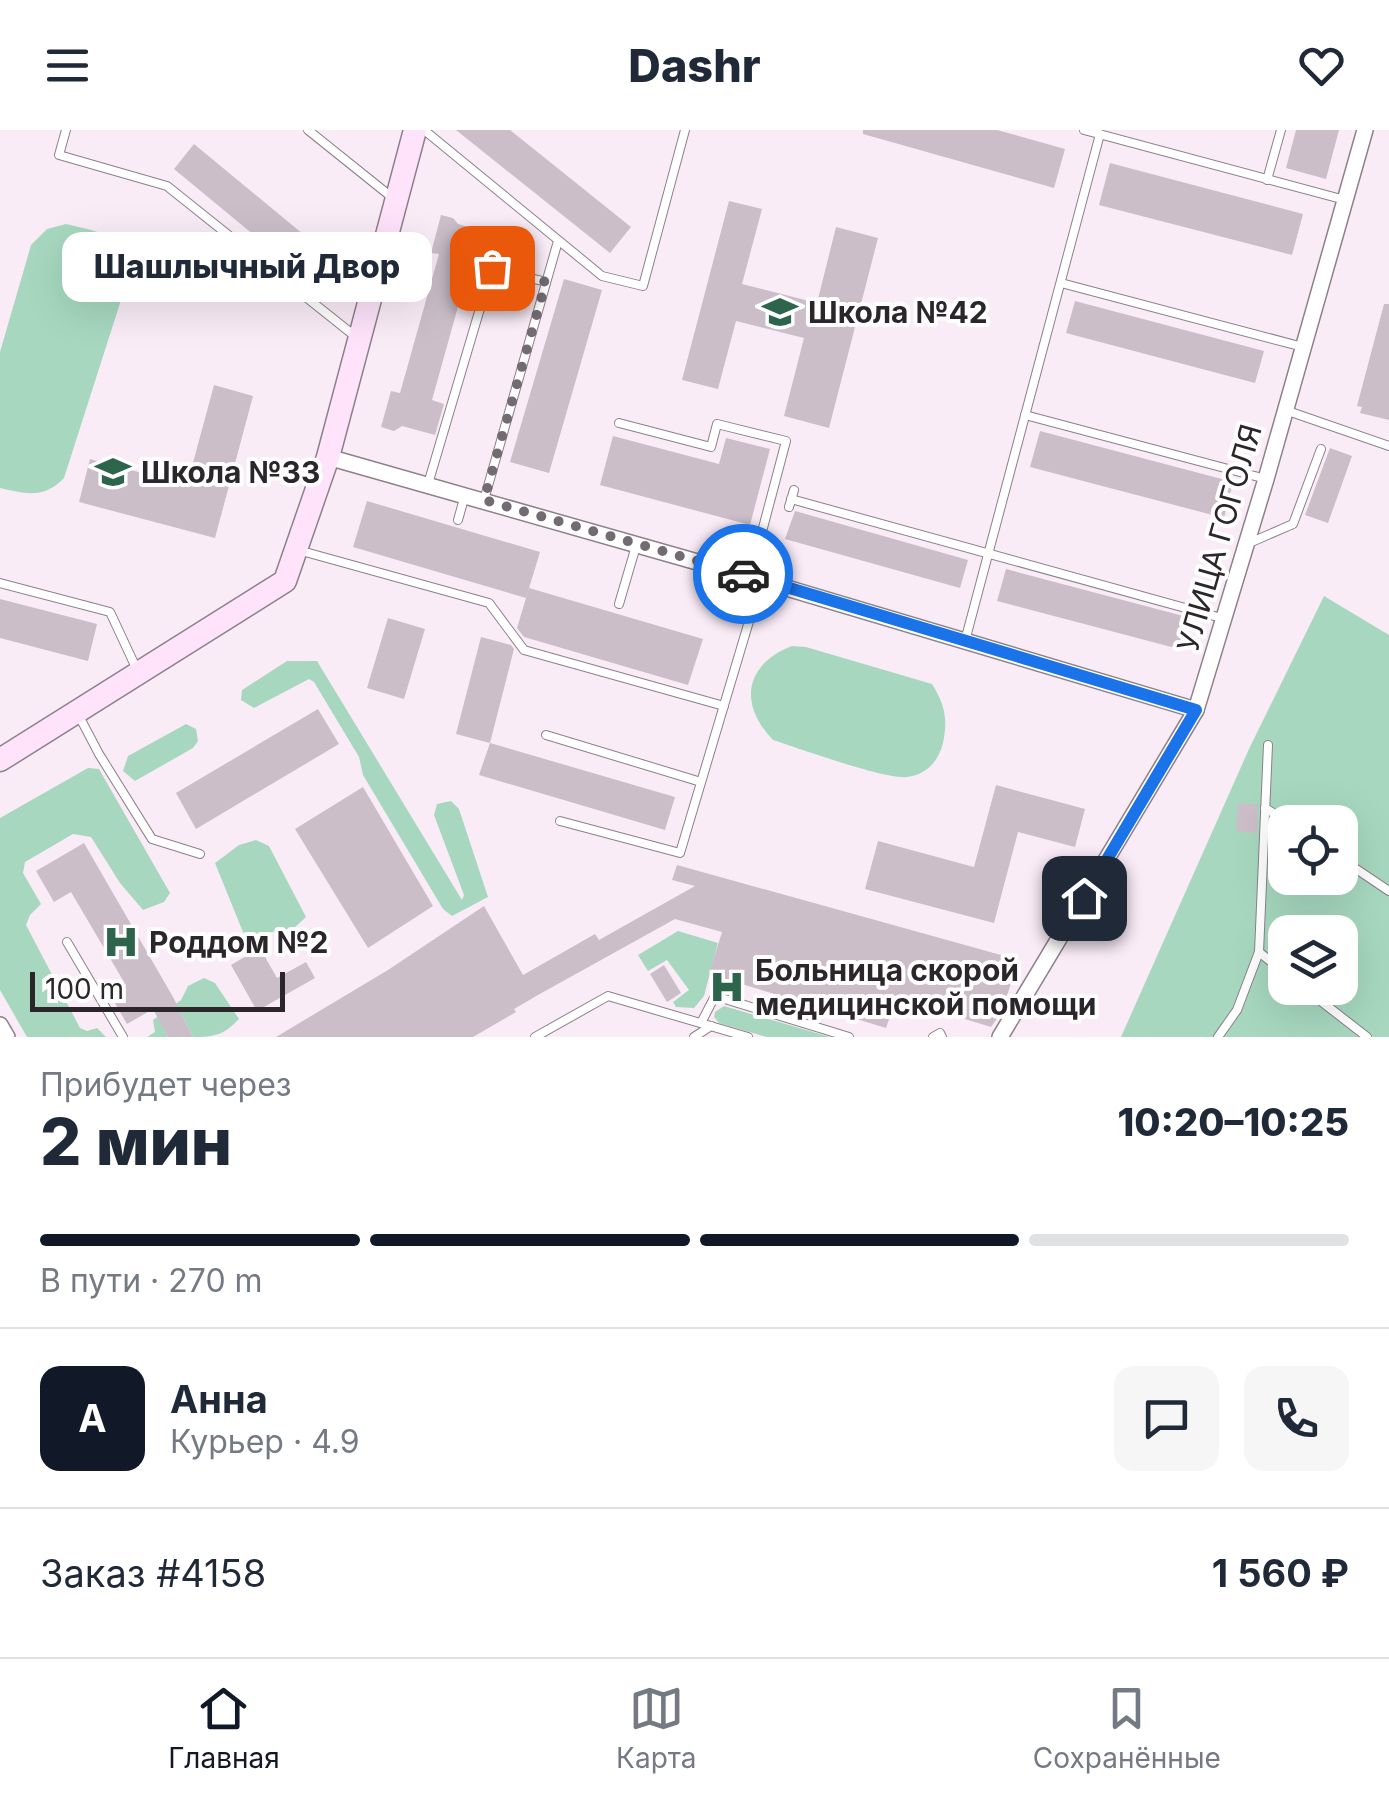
<!DOCTYPE html>
<html lang="ru">
<meta charset="utf-8">
<style>
body{margin:0;font-family:Inter,sans-serif;background:#f6f6f7;color:#1f2937;height:100vh;display:flex;flex-direction:column;font-size:38px;white-space:nowrap}
*{box-sizing:border-box;margin:0}
p{font-size:32px;color:#747a83}
.icon{flex:none;width:55px;height:55px;fill:none;stroke:currentColor;stroke-width:2;stroke-linecap:round;stroke-linejoin:round}
.map{position:relative;height:907px;overflow:hidden}
.details{display:flex;flex-direction:column;background:#fff;flex:1}
.details>*{flex:none}
.fabs{position:absolute;left:1268px;top:675px;display:grid;gap:20px}
.fabs a{display:grid;place-items:center;width:90px;height:90px;border-radius:20px;background:#fff;box-shadow:0 10px 40px #0002;font-size:50px}
.scale{position:absolute;left:30px;bottom:25px;width:255px;box-sizing:border-box;padding-left:10px;border:5px solid #2b262a;border-top:0;font-size:28px;line-height:35px;white-space:nowrap;color:#2b262a;-webkit-text-stroke:8px #fefefe;paint-order:stroke}
.pin{position:absolute;display:grid;place-items:center;width:85px;height:85px;color:#fff;margin:-42px;border-radius:20px;box-shadow:0 5px 15px #0006}
.courier{position:absolute;display:grid;place-items:center;width:100px;height:100px;margin:-50px;border:8px solid #1a73e8;border-radius:50%;background:#fff;color:#222;box-shadow:0 2px 12px #0007}
.bubble{position:absolute;height:70px;border-radius:20px;background:#fff;box-shadow:0 10px 40px #0002;font-size:32px;font-weight:800;line-height:70px;text-align:center}
.head em{font-style:normal;font-weight:800}
.head div{display:flex;flex-direction:column-reverse}
.head{display:flex;align-items:center;justify-content:space-between;height:170px;padding:0 40px}
h1{font-size:65px;font-weight:800;line-height:75px}
.bar{display:grid;grid-template-columns:repeat(4,1fr);gap:15px 10px;align-content:center;height:120px;padding:0 40px}
.bar i{height:12px;border-radius:8px;background:#e0e1e3}
.bar .selected{background:#111827}
.bar p{grid-column:span 4}
.line{display:flex;align-items:center;gap:25px;padding:0 40px;border-top:2px solid #e0e1e3}
.line div{flex:1}
.round{display:grid;place-items:center;flex:none;width:105px;height:105px;border-radius:20px;background:#f6f6f7}
header{display:flex;justify-content:space-between;align-items:center;height:130px;padding:0 40px;background:#fff;font-size:45px;font-weight:800}
.dock{display:flex;justify-content:space-around;align-items:center;height:140px;border-top:2px solid #e0e1e3;background:#fff;font-size:28px;color:#747a83}
.dock a{display:grid;justify-items:center;gap:5px}
.dock .selected{color:#111827}
.map>svg:first-child{display:block}
</style>
<header><svg class="icon" aria-label="menu" viewBox="0 0 24 24"><path d="M4 6h16M4 12h16M4 18h16"/></svg>Dashr<svg class="icon" aria-label="heart" viewBox="0 0 24 24"><path d="M12 20l-8-8c-3-5 5-10 8-4 3-6 11-1 8 4z"/></svg></header>
<div class="map">
<svg width="1389" height="907" viewBox="0 0 1389 907">
<rect width="100%" height="100%" fill="#faecf7"/>
<g fill="#a7d8bf" fill-rule="evenodd">
<path d="M66 94C101 103 122 102 130 142L64 348C44 369 26 364 0 358V222L31 115 47 99Z"/>
<path d="M1324 466 1389 505V907H1121L1249 619ZM1285 692H1340V748H1285ZM1285 802H1340V858H1285Z"/>
<path d="M792 516 806 517 932 554C945 575 948 589 943 613 939 631 926 645 907 647 886 650 798 618 773 610 738 574 745 534 792 516Z"/>
<path d="M287 531H317L462 770 464 765 434 685 437 674 451 671 459 679 488 767 452 786 443 779 363 645 359 627 314 552 309 549 254 578 241 570 242 560Z"/>
<path d="M186 594 196 599 198 611 193 618 135 651 123 641 128 626Z"/>
<path d="M88 638 99 639 170 763 164 772 143 780 120 753 91 707 73 704 25 732 23 743 41 774 30 785 26 795 80 898 87 901 97 898 106 907H27L0 860V688Z"/>
<path d="M256 710 269 716 306 787 294 798 245 807 215 733 239 715Z"/>
<path d="M678 801 718 813 704 866 694 878 676 877 673 872 689 860 667 830 648 841 638 825Z"/>
<path d="M204 848 215 853 239 889C224 905 215 907 193 907L181 883 161 893 168 907H147L155 902 153 890 181 870 188 856Z"/>
<path d="M724 876 830 907H767L719 893 714 887 715 882Z"/>
</g>
<g fill="#cbbec9">
<path d="M456 0H510L631 97 610 123Z"/>
<path d="M863 0H997L1065 19 1054 58 863 4Z"/>
<path d="M1296 0H1339L1326 49 1286 38Z"/>
<path d="M194 14 338 133 318 158 174 39Z"/>
<path d="M1110 33 1303 84 1292 125 1099 75Z"/>
<path d="M729 71 762 79 742 154 817 173 836 97 878 108 829 298 784 286 804 208 736 191 718 259 682 250Z"/>
<path d="M441 85 453 88 458 94 492 104 484 134 471 130 432 270 444 274 435 305 402 296 394 301 381 297 391 261 400 263 439 124 431 123Z"/>
<path d="M564 149 602 160 549 343 510 332Z"/>
<path d="M1075 171 1264 221 1255 253 1066 203Z"/>
<path d="M1384 174H1389V290L1360 283 1362 277 1357 276Z"/>
<path d="M214 255 253 266 215 408 79 372 90 329 187 355Z"/>
<path d="M1040 301 1233 352 1224 388 1030 337Z"/>
<path d="M613 306 719 334 726 308 770 319 750 395 600 355Z"/>
<path d="M1330 318 1352 326 1328 393 1305 385Z"/>
<path d="M367 371 540 422 526 468 353 417Z"/>
<path d="M795 381 968 430 960 458 785 409Z"/>
<path d="M1006 439 1187 487 1179 519 997 471Z"/>
<path d="M529 458 703 509 688 555 524 507 517 498Z"/>
<path d="M0 469 97 494 88 531 0 508Z"/>
<path d="M388 488 425 499 404 569 367 558Z"/>
<path d="M481 507 511 515 514 519 490 613 456 604Z"/>
<path d="M318 579 339 614 196 699 176 663Z"/>
<path d="M490 613 675 667 665 700 479 645Z"/>
<path d="M996 655 1085 679 1075 717 1018 702 994 793 865 759 878 711 974 737Z"/>
<path d="M363 657 433 776 368 818 295 699Z"/>
<path d="M1238 673 1258 675 1257 703 1236 701Z"/>
<path d="M84 713 173 867 193 907H168L153 879 127 894 108 861 124 852 71 762 54 772 36 741Z"/>
<path d="M677 735 1019 830 1001 883 991 897 896 868 886 898 709 844 722 802 675 789 538 865 514 879 516 882 473 907H276L388 840 484 776 523 845 595 804 599 810 695 756 672 750Z"/>
<path d="M260 818 277 848 306 832 315 848 257 881 231 835Z"/>
<path d="M664 835 681 863 667 872 650 844Z"/>
</g>
<g fill="none" stroke-linecap="round" stroke-linejoin="round">
<defs>
<g id="lane">
<path d="M66 0 59 25 167 56 356 207"/>
<path d="M308 0 394 69"/>
<path d="M424 0 602 146 643 156 685 0"/>
<path d="M1084 0 1345 70"/>
<path d="M1267 50 1281 0"/>
<path d="M1061 153 1303 217"/>
<path d="M1285 280 1389 316"/>
<path d="M1025 285 1266 349"/>
<path d="M619 293 711 317 717 294 786 311 750 447"/>
<path d="M428 354 492 138 546 152"/>
<path d="M791 369 1225 489"/>
<path d="M484 370 558 111"/>
<path d="M789 377 794 360"/>
<path d="M458 390 465 365"/>
<path d="M1247 414 1293 394 1321 319"/>
<path d="M298 420 489 473 524 520 724 576"/>
<path d="M0 453 110 482 138 542"/>
<path d="M619 474 636 416"/>
<path d="M965 511 1100 4"/>
<path d="M78 584 99 624 152 709 200 724"/>
<path d="M546 605 701 652"/>
<path d="M1265 678 1288 692"/>
<path d="M560 691 680 723 761 451"/>
<path d="M1340 728 1389 761"/>
<path d="M67 812 123 907"/>
<path d="M1259 822 1285 843"/>
<path d="M1304 858 1367 907"/>
<path d="M701 893 715 866 849 907"/>
<path d="M535 907 608 866 748 907"/>
<path d="M694 907 711 896"/>
<path d="M933 907 940 903 942 907"/>
<path d="M1218 907 1237 880 1259 822 1268 615"/>
</g>
<g id="street">
<path d="M328 327 750 447 1196 580"/>
<path d="M0 895 7 907"/>
<path d="M1000 907 1196 580 1266 349 1365 0"/>
</g>
<path id="secondary" d="M0 630 285 451 328 327 415 0"/>
</defs>
<use href="#lane" stroke="#8c808a" stroke-width="10"/>
<use href="#street" stroke="#8c808a" stroke-width="18"/>
<use href="#secondary" stroke="#8c808a" stroke-width="25"/>
<use href="#lane" stroke="#fff" stroke-width="8"/>
<use href="#street" stroke="#fff" stroke-width="15"/>
<use href="#secondary" stroke="#fee3fa" stroke-width="22"/>
</g>
<g fill="none" stroke-linecap="round" stroke-linejoin="round">
<path stroke="#736b72" stroke-width="10" stroke-dasharray="0 18" d="M492 138 546 152 484 370 743 444"/>
<path stroke="#1a73e8" stroke-width="12" d="M743 444 1196 580 1084 768"/>
</g>
<defs>
<symbol id="school-bare" viewBox="-9 -9 18 18"><path d="M0-5L7-2L0 1L-7-2ZM-4 1L0 2.5L4 1V4Q0 6-4 4Z" fill="#2d654c" stroke="#fefefe" stroke-width="2.5" paint-order="stroke"/></symbol>
<symbol id="hospital-bare" viewBox="-9 -9 18 18"><path d="M-5-5h3v3.5h4V-5h3V5h-3V1.5h-4V5h-3Z" fill="#2d654c" stroke="#fefefe" stroke-width="2.5" paint-order="stroke"/></symbol>
</defs>
<g fill-rule="evenodd">
<use href="#school-bare" x="755" y="157" width="50" height="50"/>
<use href="#school-bare" x="88" y="317" width="50" height="50"/>
<use href="#hospital-bare" x="96" y="787" width="50" height="50"/>
<use href="#hospital-bare" x="702" y="832" width="50" height="50"/>
</g>
<g text-anchor="middle" dominant-baseline="central" stroke-width="8" stroke-linejoin="round" paint-order="stroke">
<g font-size="30" font-weight="bold" fill="#2b262a" stroke="#fefefe" text-anchor="start">
<text x="808" y="182">Школа №42</text>
<text x="141" y="342">Школа №33</text>
<text x="149" y="812">Роддом №2</text>
<text x="755" y="840">Больница скорой<tspan x="755" dy="34">медицинской помощи</tspan></text>
</g>
<g font-size="30" fill="#2b262a" stroke="#fefefe">
<text transform="translate(1219 408) rotate(-74)">УЛИЦА ГОГОЛЯ</text>
</g>
</g>
</svg>
<div class="fabs">
<a><svg class="icon" aria-label="locate" viewBox="0 0 24 24"><circle cx="12" cy="12" r="6"/><path d="M12 2v4M12 18v4M2 12h4M18 12h4"/></svg></a>
<a><svg class="icon" aria-label="layers" viewBox="0 0 24 24"><path d="M12 4l9 5-9 5-9-5zM3 14l9 5 9-5"/></svg></a>
</div>
<div class="scale">100 m</div>
<div class="pin" style="left:492px;top:138px;background:#ea580c"><svg class="icon" aria-label="bag" viewBox="0 0 24 24"><path d="M5 8h14l-1 12H6zM9 8a3 3 0 0 1 6 0"/></svg></div>
<div class="pin" style="left:1084px;top:768px;background:#1f2937"><svg class="icon" aria-label="home" viewBox="0 0 24 24"><path d="M3 11l9-7 9 7M6 9v11h12V9"/></svg></div>
<div class="courier" style="left:743px;top:444px"><svg class="icon" aria-label="car" viewBox="0 0 24 24"><path d="M5 17H2v-5l4-1 3-4h7l3 4 3 1v5h-3M9 17h6M6 11h13"/><circle cx="7" cy="17" r="2"/><circle cx="17" cy="17" r="2"/></svg></div>
<div class="bubble" style="left:62px;top:102px;width:370px">Шашлычный Двор</div>
</div>
<section class="details">
<div class="head"><div><h1>2 мин</h1><p>Прибудет через</p></div><em>10:20–10:25</em></div>
<div class="bar"><i class="selected"></i><i class="selected"></i><i class="selected"></i><i></i><p>В пути · 270 m</p></div>
<div class="line" style="height:180px"><b class="round" style="background:#111827;color:#fff">А</b><div><b>Анна</b><p>Курьер · 4.9</p></div><a class="round"><svg class="icon" aria-label="chat" viewBox="0 0 24 24"><path d="M4 5h16v11H9l-5 4z"/></svg></a><a class="round"><svg class="icon" aria-label="phone" viewBox="0 0 24 24"><path d="M5 4h4l2 5-3 2q2 4 5 5l2-3 5 2v4C11 20 4 13 5 4z"/></svg></a></div>
<div class="line" style="height:130px"><div>Заказ #4158</div><b>1 560 ₽</b></div>
</section>
<nav class="dock">
<a class="selected"><svg class="icon" aria-label="home" viewBox="0 0 24 24"><path d="M3 11l9-7 9 7M6 9v11h12V9"/></svg>Главная</a>
<a><svg class="icon" aria-label="map" viewBox="0 0 24 24"><path d="M3 6l6-2 6 2 6-2v14l-6 2-6-2-6 2zM9 4v14M15 6v14"/></svg>Карта</a>
<a><svg class="icon" aria-label="saved" viewBox="0 0 24 24"><path d="M7 4h10v16l-5-4-5 4z"/></svg>Сохранённые</a>
</nav>
